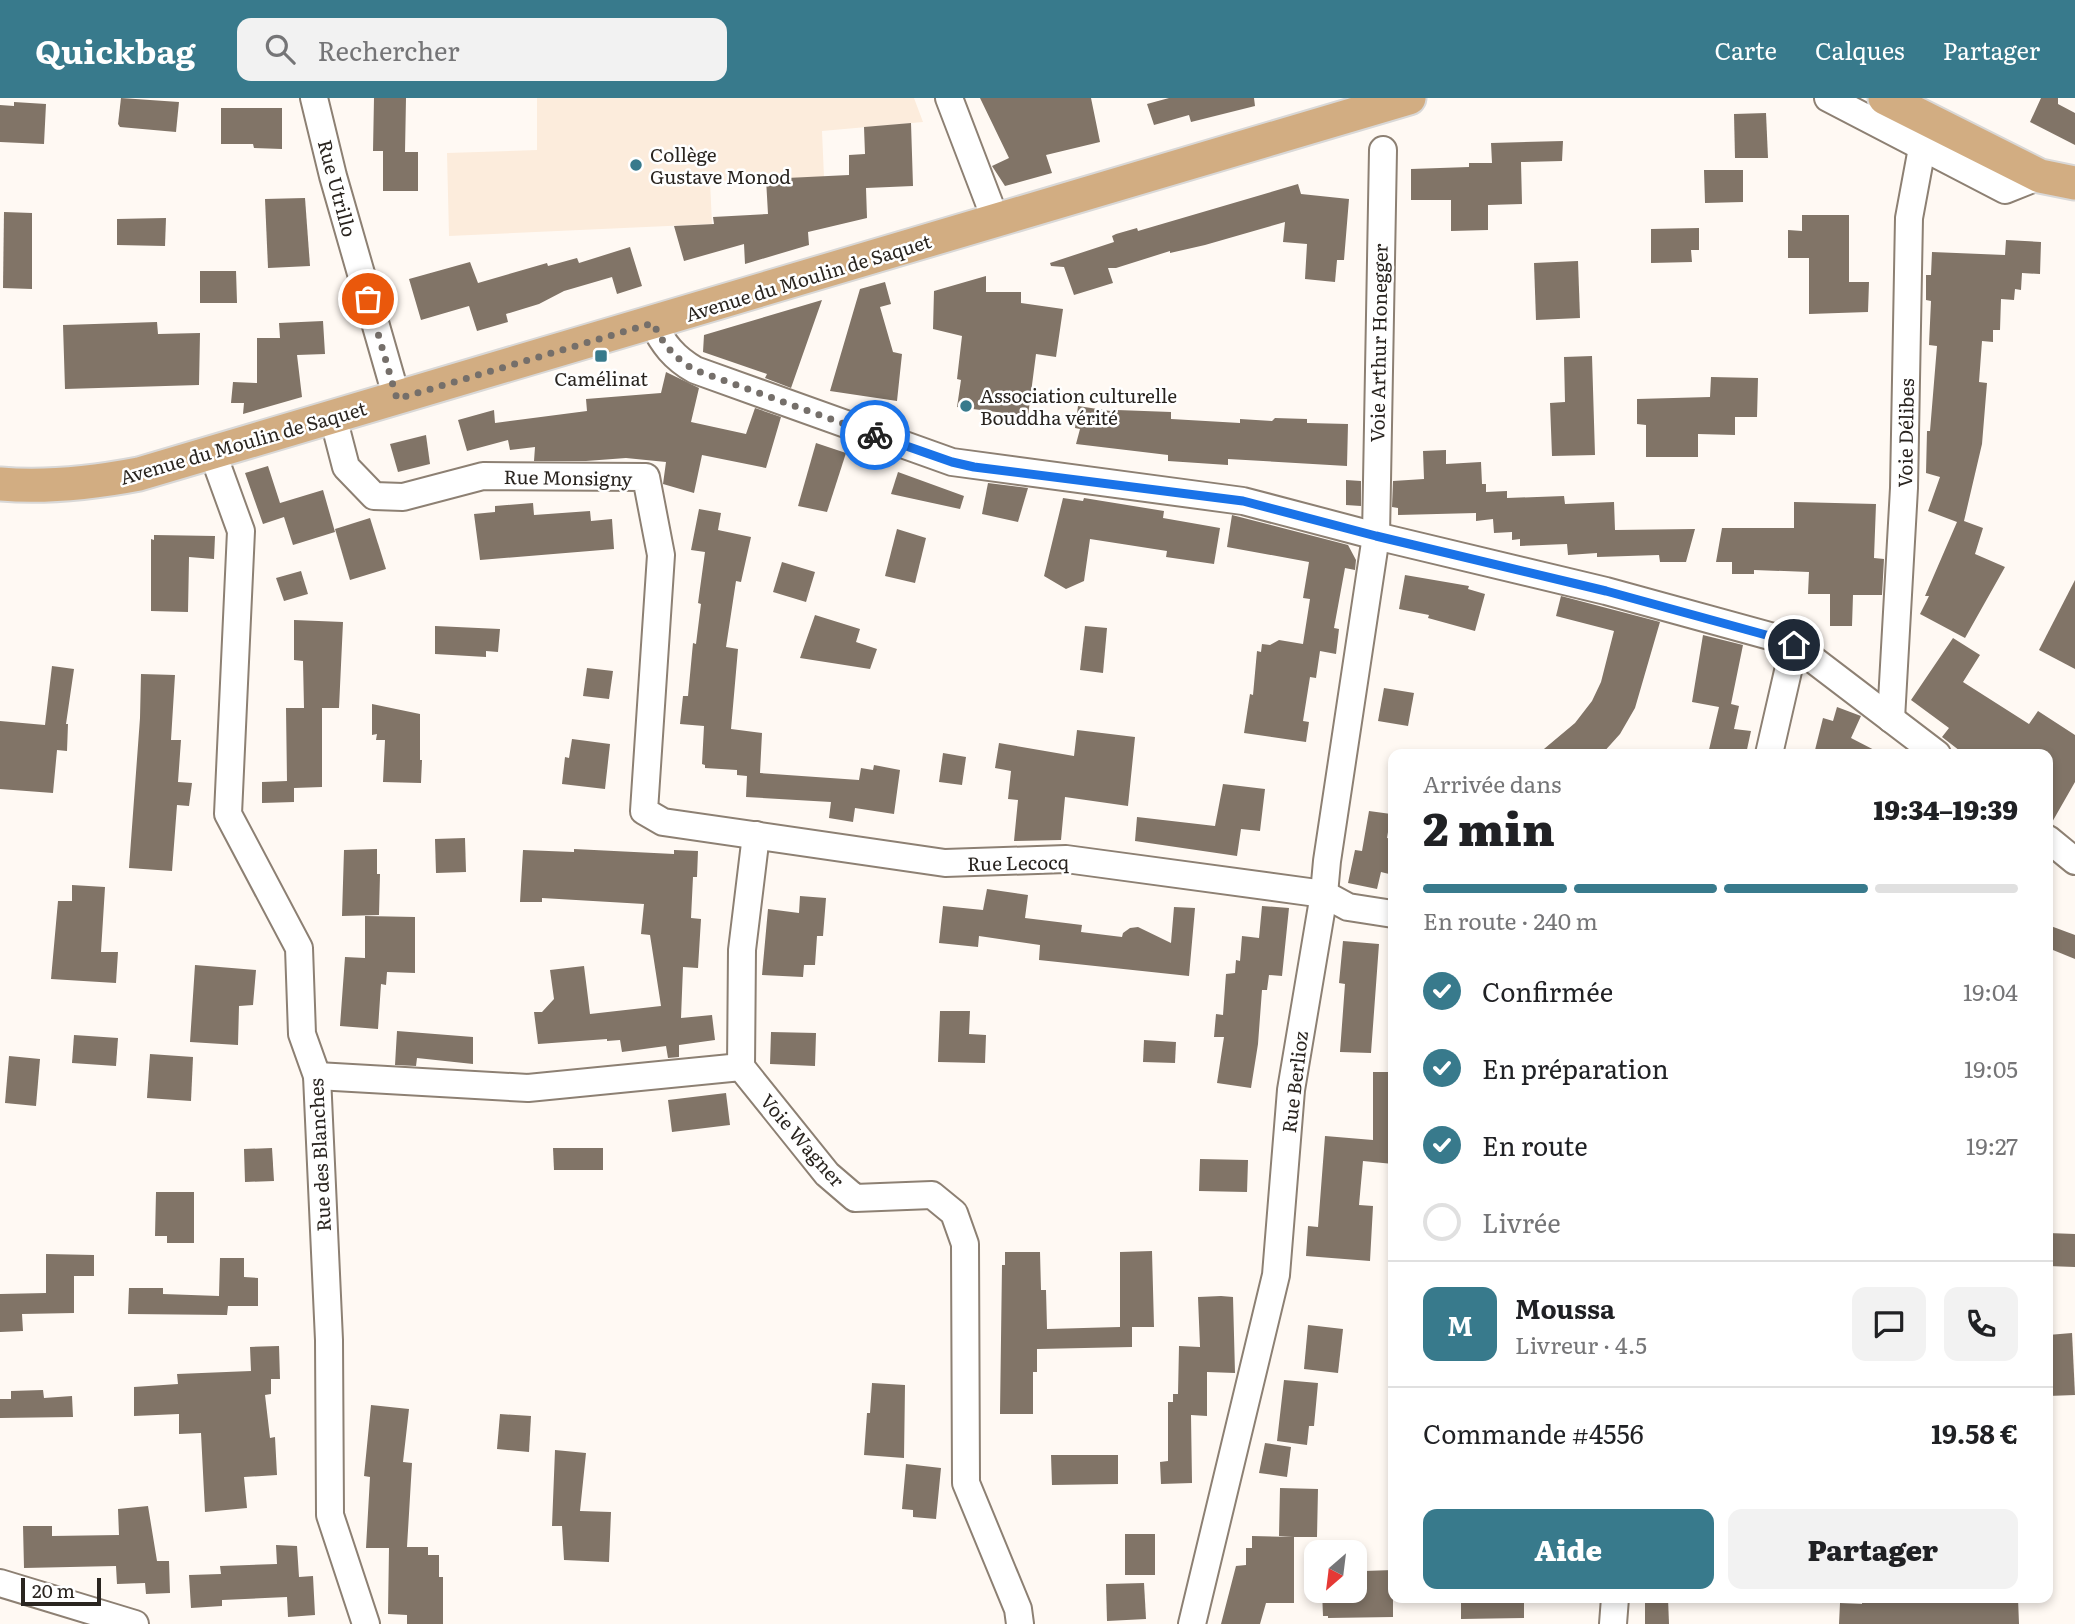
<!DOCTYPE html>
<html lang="fr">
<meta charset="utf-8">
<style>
body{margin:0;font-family:Literata,serif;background:#f2f2f2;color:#202124;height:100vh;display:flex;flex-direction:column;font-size:26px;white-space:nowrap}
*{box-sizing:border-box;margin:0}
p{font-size:23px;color:#757577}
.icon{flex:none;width:38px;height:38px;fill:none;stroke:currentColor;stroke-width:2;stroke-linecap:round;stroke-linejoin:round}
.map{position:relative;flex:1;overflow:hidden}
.drawer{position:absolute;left:1388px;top:651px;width:665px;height:854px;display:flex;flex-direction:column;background:#fff;border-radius:14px;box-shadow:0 4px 10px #0003}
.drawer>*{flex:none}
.needle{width:46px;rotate:208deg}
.tools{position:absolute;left:1304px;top:1442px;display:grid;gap:14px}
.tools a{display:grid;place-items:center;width:63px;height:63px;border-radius:14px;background:#fff;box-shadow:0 4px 10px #0003;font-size:35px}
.scale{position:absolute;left:21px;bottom:18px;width:80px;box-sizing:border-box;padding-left:7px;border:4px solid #2a2520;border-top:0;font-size:19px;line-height:24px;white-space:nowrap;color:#2a2520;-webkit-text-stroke:5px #fff;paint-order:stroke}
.pin{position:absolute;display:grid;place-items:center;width:60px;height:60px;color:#fff;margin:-30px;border:4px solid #fff;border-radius:50%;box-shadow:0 2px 7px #0007}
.courier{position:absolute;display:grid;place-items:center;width:70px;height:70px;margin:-35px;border:5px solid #1a73e8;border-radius:50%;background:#fff;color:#222;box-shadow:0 2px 9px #0007}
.summary em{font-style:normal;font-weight:800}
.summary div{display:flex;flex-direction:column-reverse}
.summary{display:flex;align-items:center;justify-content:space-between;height:119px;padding:0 35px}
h1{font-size:46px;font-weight:800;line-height:52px}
.bar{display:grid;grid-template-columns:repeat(4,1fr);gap:10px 7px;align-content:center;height:84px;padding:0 35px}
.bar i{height:9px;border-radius:5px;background:#e0e0e0}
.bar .on{background:#387a8c}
.bar p{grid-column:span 4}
.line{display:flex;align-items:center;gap:18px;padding:0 35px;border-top:2px solid #e0e0e0}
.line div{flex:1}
.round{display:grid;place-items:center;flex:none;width:74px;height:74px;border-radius:14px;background:#f2f2f2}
ol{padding:0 35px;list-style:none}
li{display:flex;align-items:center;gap:21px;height:77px}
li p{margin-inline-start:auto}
li .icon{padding:7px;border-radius:50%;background:#387a8c;color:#fff;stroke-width:4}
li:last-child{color:#757577}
li i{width:38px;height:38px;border:4px solid #e0e0e0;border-radius:50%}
.action{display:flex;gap:14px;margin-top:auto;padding:14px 35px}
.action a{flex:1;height:80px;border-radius:14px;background:#387a8c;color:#fff;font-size:28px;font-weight:800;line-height:80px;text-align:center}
.action a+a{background:#f2f2f2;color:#202124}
header{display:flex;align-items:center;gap:42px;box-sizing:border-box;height:98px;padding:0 35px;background:#387a8c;color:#fff}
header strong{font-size:33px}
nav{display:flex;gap:38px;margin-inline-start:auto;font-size:24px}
.search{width:490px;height:63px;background:#f2f2f2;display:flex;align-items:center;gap:18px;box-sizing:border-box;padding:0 24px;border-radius:14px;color:#757577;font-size:26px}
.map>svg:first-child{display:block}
</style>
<header>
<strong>Quickbag</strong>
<div class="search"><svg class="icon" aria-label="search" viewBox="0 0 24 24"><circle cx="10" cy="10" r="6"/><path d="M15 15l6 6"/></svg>Rechercher</div>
<nav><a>Carte</a><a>Calques</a><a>Partager</a></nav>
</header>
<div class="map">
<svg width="2075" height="1526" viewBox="0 0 2075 1526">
<rect width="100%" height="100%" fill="#fff9f3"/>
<path fill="#fcecdc" d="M537 0H914L923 24 822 33 824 79 710 83 712 126 449 138 447 55 537 52Z"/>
<g fill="#817467">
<path d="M121 0 179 4 176 34 120 29 118 26Z"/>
<path d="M374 0H406L405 54H418V93H383V53H373Z"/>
<path d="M980 0H1091L1100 44 1046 57 1052 75 1005 88 992 68 1009 60Z"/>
<path d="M1169 0H1254L1255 8 1191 24 1189 17 1154 27 1147 6Z"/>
<path d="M2041 0H2058V6L2075 15V47L2030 24Z"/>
<path d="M14 4 46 6 44 46 0 44V7L14 8Z"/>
<path d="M221 10H282V51L254 50 253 46H221Z"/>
<path d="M1766 15 1768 60H1735L1734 16Z"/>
<path d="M911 25 913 88 866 90 867 120 808 134 809 147 745 166 744 146 684 163 674 128 714 126 713 119 768 116 766 81 849 77V57L865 56 864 29Z"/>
<path d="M1563 43 1562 63 1521 64 1522 106 1488 107V132L1451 133V102H1411V71L1469 69V65H1492L1491 45Z"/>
<path d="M1704 72H1743V104L1705 105Z"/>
<path d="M1298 86 1301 96 1349 101 1344 162H1337L1335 184 1305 181 1307 146 1283 144 1285 124 1205 147 1170 155V153L1116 170H1108L1113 185 1074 197 1064 169 1051 168 1050 165 1114 144 1112 138 1116 136 1137 130 1138 133Z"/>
<path d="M305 100 310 168 268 170 265 101Z"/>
<path d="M4 114 32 115V191L3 190Z"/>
<path d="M1802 117H1849V184H1869L1868 214 1809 216V160H1788V132L1802 133Z"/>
<path d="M166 120 165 148 117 147V121Z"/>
<path d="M1699 130V152H1691L1692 164 1651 165V131Z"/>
<path d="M2006 142 2041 144 2040 176 2022 175 2021 192 2015 191 2014 202 2001 201 2000 232H1993V244L1982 243 1979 284 1987 285 1982 346 1964 423 1983 430 1975 456 2005 469 1965 540 1920 516 1929 498H1925L1957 424 1928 413 1940 379 1926 375 1927 333H1930L1937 248 1929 247 1931 203 1926 202V177H1931L1932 154 2005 157Z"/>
<path d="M630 149 642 188 617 196 612 179 564 193 539 206 506 216 508 224 477 233 469 208 421 222 409 181 470 164 478 185 547 165 548 168 577 160 579 165Z"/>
<path d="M1578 163 1580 220 1536 222 1534 165Z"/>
<path d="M200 173H236L237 205H200Z"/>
<path d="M986 178V194H1021V205L1063 211 1056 259 1036 256 1028 318 957 309 961 282 957 281 962 238 933 231 934 193Z"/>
<path d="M885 184 891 206 880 209 893 254 902 256 897 303 830 293 860 191Z"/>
<path d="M822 202 791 290 765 280 767 276 703 254 704 237Z"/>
<path d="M323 223 325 256 297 257 302 299 243 316 244 305H231L233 284 257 285V240H280L279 225Z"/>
<path d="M157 224 158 236 200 235 199 287 65 291 63 227Z"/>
<path d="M1592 258 1595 357 1552 358 1550 305 1565 304 1564 259Z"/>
<path d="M666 274 699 290 691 324 746 336 755 310 781 319 766 370 702 357 694 395 663 386 666 364 626 360 586 363H534L535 349 510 352 508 342 467 353 458 322 494 312 495 325 587 313 586 301 661 295Z"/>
<path d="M1711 279 1758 280 1757 319H1735V337L1698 336V359H1646V327L1637 326V301L1710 299Z"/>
<path d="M1078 308 1117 314V312L1171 314V321L1240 325V321L1272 323 1275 320 1307 321V325L1348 326 1347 368 1228 361V367L1168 363V357L1076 346 1080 331 1075 330Z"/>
<path d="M426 337 430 366 398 374 390 346Z"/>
<path d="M816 345 846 355 827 414 798 408Z"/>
<path d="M1446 352V366L1481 364 1482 386H1486V394L1507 393V400L1564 398 1565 406 1614 404 1615 432 1695 431 1686 464H1660L1659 457 1597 459V455L1568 457 1567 446 1520 448V441L1512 442V434L1494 435 1493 421 1476 423V415L1398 417V410L1392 409 1393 383 1424 381 1423 353Z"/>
<path d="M268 368 280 405 323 392 335 434 293 447 284 419 263 426 245 375Z"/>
<path d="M898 374 964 398 960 411 891 396Z"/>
<path d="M1346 382 1361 383V408L1346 407Z"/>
<path d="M988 385 1028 390 1018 424 982 416Z"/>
<path d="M1063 400 1083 403 1084 400 1164 413 1163 420 1220 430 1214 466 1166 459 1167 453 1090 441 1084 483 1066 491 1044 478Z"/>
<path d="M1794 404 1876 406 1874 460 1884 461 1882 497H1853L1852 528H1830V496H1808L1809 474 1754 472V476H1732V464H1716L1722 430H1794Z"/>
<path d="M533 405 534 417 590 413 591 423 612 421 614 451 480 462 474 416 495 414V408Z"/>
<path d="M699 411 721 415 718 432 751 439 741 484 736 483 726 549 738 551 731 631 762 635 760 675 859 682 861 670 873 672 874 667 900 672 894 716 855 710 853 724 829 720 831 704 746 699 747 678 737 677V672L705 670V667L702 666 704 628 680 626 683 598H688L693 545 696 546 701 506 698 505 705 454 691 452Z"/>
<path d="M1232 417 1348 447 1356 462 1355 472 1345 470 1334 530 1339 531 1336 556 1320 553 1316 580 1310 579 1303 623 1309 624 1306 644 1244 635 1250 596 1253 597 1257 553 1261 554 1262 546 1270 547 1279 542 1303 546 1310 501 1303 500 1309 464 1227 449Z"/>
<path d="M370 420 386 471 350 482 335 431Z"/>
<path d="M897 431 926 440 915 485 885 478Z"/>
<path d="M154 437 215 438 214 461 189 459 188 514 151 513V441L154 442Z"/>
<path d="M782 464 815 474 806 504 773 494Z"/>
<path d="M301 473 308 496 284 503 276 480Z"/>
<path d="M1405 477 1469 488 1468 491 1485 496 1475 533 1428 520 1429 517 1399 511Z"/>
<path d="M2075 482V571L2039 552Z"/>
<path d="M1561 498 1660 524 1635 610 1620 636 1602 656H1538L1575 625 1592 603 1601 584 1614 533 1556 518Z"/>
<path d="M815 517 860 531 856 544 877 551 870 571 800 560Z"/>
<path d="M294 522 343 524 339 610H322V689L294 690V704L262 705V684L287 683 286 610H304L303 563 294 562Z"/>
<path d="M435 528 500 531 498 554 486 553V559L435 556Z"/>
<path d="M1085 528 1107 530 1103 575 1080 572Z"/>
<path d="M1703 537 1743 547 1731 606 1739 608 1734 631 1751 633 1746 656H1708L1719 609 1692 604Z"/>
<path d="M1953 540 1980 557 1963 584 2029 626 2038 613 2075 637V684L2051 726H2048V656H1964L1942 639 1949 630 1911 602Z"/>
<path d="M52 568 74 571 66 626H68L67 653 57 652 53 695 0 691V623L45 627Z"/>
<path d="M587 570 613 573 609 601 583 598Z"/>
<path d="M141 576 175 577 171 642H181L178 684 192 685 189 708 177 707 172 773 129 770 140 620Z"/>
<path d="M1384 590 1414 595 1408 628 1378 623Z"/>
<path d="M372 606 420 616V662H422L421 685 383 684 385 642H376L377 636 372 637Z"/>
<path d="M1837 609 1861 618 1851 640 1882 656H1814L1823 620 1833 623Z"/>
<path d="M1077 632 1135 639 1128 708 1065 699 1061 742 1014 743 1018 702 1008 701 1011 673 995 670 999 645 1074 658Z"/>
<path d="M572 641 610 646 605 691 562 686 565 659 569 660Z"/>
<path d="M943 655 966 659 962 687 939 684Z"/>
<path d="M1223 686 1265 691 1260 733 1241 731 1237 758 1135 743 1137 719 1215 728Z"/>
<path d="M1369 713 1391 716 1387 740 1393 741V777L1381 774 1377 791 1348 785 1355 752 1362 753Z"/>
<path d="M465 740 466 774 436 775 435 741Z"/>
<path d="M377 751V776H380L379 817 342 818 344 752Z"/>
<path d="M574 751 674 756V752L698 753 697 779H693L691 820 701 821 698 870 683 869 681 920 712 917 715 942 679 947V959L668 960 666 948 622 954 620 942 607 943V941L538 946 534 914H542L554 901 550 872 584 868 590 916 661 908 650 837 641 836 644 806 542 800V804H520L523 752 574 754Z"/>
<path d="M72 787 105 789 101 854H118L116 885 51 881 58 803H72Z"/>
<path d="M987 791 1028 797 1025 820 1082 827 1081 834 1122 839 1123 835 1130 830 1138 829 1171 845 1174 809 1195 810 1189 878 1039 862 1040 847 979 838 978 849 939 845 943 808 983 812Z"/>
<path d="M800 798 826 800 823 838H817L815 867H804L803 879 762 877 768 811 799 815Z"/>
<path d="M1262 808 1289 810 1282 878 1269 877 1267 892H1262L1258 946 1251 990 1217 985 1224 939H1214L1216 916 1223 917 1226 876 1235 875 1236 862 1240 863 1242 838 1259 840Z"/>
<path d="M365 818 415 819V875L387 874 386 887 381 886 378 931 340 928 345 859 365 860Z"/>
<path d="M2048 827 2075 837V861L2048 850Z"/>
<path d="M1343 843 1379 846 1371 955 1340 954 1345 886 1339 885Z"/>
<path d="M195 867 256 872 253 907 239 908 238 947 190 944Z"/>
<path d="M940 913H970L969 936 986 937 985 965 938 964Z"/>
<path d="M397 933 473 939V966L417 960 416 968 395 967Z"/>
<path d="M771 934 816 935 815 968 770 966Z"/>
<path d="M74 937 118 940 116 968 72 965Z"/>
<path d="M1144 942 1176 944 1175 965 1143 964Z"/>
<path d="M150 956 193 959 191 1003 147 1000Z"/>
<path d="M9 958 40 961 36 1008 5 1005Z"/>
<path d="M1373 974H1393V1066L1363 1063 1359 1107 1373 1108 1370 1163 1306 1158 1308 1128 1318 1129 1325 1038 1373 1042Z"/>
<path d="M726 995 730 1027 672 1034 668 1002Z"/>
<path d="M272 1050 274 1083 245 1084 244 1051Z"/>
<path d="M553 1050H603V1072H554Z"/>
<path d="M1200 1061 1248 1062 1247 1094 1199 1093Z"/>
<path d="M156 1094H194V1145H167V1138H155Z"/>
<path d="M2048 1135 2075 1136V1169L2048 1168Z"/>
<path d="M1152 1153 1154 1229H1132V1249L1037 1251V1274H1033V1316H1000L1002 1167H1005V1154H1040L1041 1192H1046L1047 1231 1120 1229V1154Z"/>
<path d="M46 1156 94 1157V1178H74V1215L22 1216 23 1233 0 1234V1196L46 1195Z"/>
<path d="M220 1160H244V1179L258 1180V1208H228L227 1217 128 1216 129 1190H163V1196L219 1198Z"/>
<path d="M1221 1198 1233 1199 1235 1275 1207 1274V1318L1191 1317 1192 1385 1161 1386 1160 1364 1168 1363V1304H1173V1296H1178L1179 1248 1200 1249 1198 1199Z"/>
<path d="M1308 1227 1343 1231 1338 1275 1304 1271Z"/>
<path d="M2072 1235 2075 1297 2048 1298V1237Z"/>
<path d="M279 1248 280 1281H271V1296L265 1297 270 1340 275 1339 277 1377 244 1379 247 1410 205 1414 201 1335 179 1336V1316L134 1318V1289L178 1286 177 1276 251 1273 250 1249Z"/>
<path d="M1284 1282 1318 1285 1314 1328H1309L1307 1347 1277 1343Z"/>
<path d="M872 1285 905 1287 904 1360 864 1357 867 1315H870Z"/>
<path d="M43 1292 44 1300 72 1298 73 1319 0 1320V1301H11V1293Z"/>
<path d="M371 1307 409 1311 403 1364 412 1365 407 1449H428V1457H439V1479H443V1526H407V1517L388 1516 389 1450H366L370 1379 364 1378Z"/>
<path d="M500 1316 531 1318 529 1354 497 1351Z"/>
<path d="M1265 1345 1291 1349 1287 1379 1259 1375Z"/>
<path d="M555 1352 586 1355 580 1413 611 1414 609 1464 564 1462 562 1428H552Z"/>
<path d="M1051 1357H1118V1386L1052 1387Z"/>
<path d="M906 1366 941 1370 936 1421 913 1419V1412L902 1411Z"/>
<path d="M1280 1390 1318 1391 1317 1439H1294V1505H1266L1260 1526H1221L1236 1468 1246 1467V1450H1252V1438L1293 1439 1279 1438Z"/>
<path d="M148 1408 157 1463H169L170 1495 146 1496 145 1485 117 1486 116 1468 24 1470 23 1428H52V1438L119 1437 118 1411Z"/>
<rect x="1125" y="1436" width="30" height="41"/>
<path d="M276 1447 297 1448 299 1479 313 1478 315 1517 288 1519 287 1499 222 1502V1508L191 1510 189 1477 221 1476 220 1468 277 1466Z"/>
<path d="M1393 1472V1519L1328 1520V1518H1323L1322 1493H1354V1476H1364V1473Z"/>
<path d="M1144 1485 1146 1521 1107 1523 1106 1486Z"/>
<path d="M1461 1500H1524V1520L1461 1521Z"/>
<path d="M1645 1500H1668L1669 1526H1645Z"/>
<path d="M1862 1500H2018L2019 1526H1839L1840 1505 1862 1506Z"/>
</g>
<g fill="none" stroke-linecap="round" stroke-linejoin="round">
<defs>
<g id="minor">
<path d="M314 0 333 78 397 301"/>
<path d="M949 0 996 123"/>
<path d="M1828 0 2005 92 2040 78"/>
<path d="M653 225C663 246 674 260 695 272L952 364 1243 403 1376 438 1606 493 1777 540 1794 547 1937 656"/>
<path d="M333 319 346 369 374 398 403 399 483 378 646 379 661 457 644 713 663 724 945 765 1066 761 1324 796 1348 809 1393 816"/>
<path d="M213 356 241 433 228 716 299 850 302 936 317 978 329 1242 330 1417 366 1526"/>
<path d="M1891 621 1904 390 1909 120 1922 50"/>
<path d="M1769 656 1794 547"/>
<path d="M2048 741 2075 763"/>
<path d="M741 969 742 852 756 737"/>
<path d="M317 978 528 990 741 969 827 1076 855 1100 932 1097 954 1115 965 1146 966 1385 1018 1511 1020 1526"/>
<path d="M0 1485 135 1526"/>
<path d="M1192 1526 1276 1177 1291 992 1324 796 1327 763 1376 438 1383 52"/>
<path d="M1613 1526 1615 1500"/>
</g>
<g id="major">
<path d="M1885 0 2040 78 2075 85"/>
<path d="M0 386C47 390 92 385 139 376L1409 0"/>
</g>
</defs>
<use href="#minor" stroke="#8d8073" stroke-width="30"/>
<use href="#major" stroke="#d9d8d7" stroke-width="37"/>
<use href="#minor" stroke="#fff" stroke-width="26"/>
<use href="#major" stroke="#d2ad82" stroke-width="33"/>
</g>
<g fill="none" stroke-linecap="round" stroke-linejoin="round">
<path stroke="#756f6a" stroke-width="7" stroke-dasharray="0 12.6" d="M368 201 397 301 653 225C663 246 674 260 695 272L875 337"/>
<path stroke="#1a73e8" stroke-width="9" d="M875 337 952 364 974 369 1243 403 1376 438 1606 493 1777 540 1794 547"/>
</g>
<g fill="#387a8c" stroke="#fff" stroke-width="2.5">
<circle cx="636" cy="67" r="7"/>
<rect x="594" y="251" width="14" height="14" rx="3.5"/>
<circle cx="966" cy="308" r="7"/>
</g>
<g text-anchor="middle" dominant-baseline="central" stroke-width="5" stroke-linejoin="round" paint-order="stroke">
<g font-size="19" fill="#2a2520" stroke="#fff" text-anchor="start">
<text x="650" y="56">Collège<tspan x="650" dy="22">Gustave Monod</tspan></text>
<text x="601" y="280" text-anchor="middle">Camélinat</text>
<text x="980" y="297">Association culturelle<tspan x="980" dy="22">Bouddha vérité</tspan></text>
</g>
<g font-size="19" fill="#2a2520" stroke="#fff">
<text transform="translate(338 90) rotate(75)">Rue Utrillo</text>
<text transform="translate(808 179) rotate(-17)">Avenue du Moulin de Saquet</text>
<text transform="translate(1378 245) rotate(-89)">Voie Arthur Honegger</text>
<text transform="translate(1905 335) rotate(-89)">Voie Délibes</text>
<text transform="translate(243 344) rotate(-16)">Avenue du Moulin de Saquet</text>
<text transform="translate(568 379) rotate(1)">Rue Monsigny</text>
<text transform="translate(1018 764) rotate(-1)">Rue Lecocq</text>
<text transform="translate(1294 984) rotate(-83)">Rue Berlioz</text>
<text transform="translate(803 1042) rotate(49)">Voie Wagner</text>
<text transform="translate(319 1057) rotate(-93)">Rue des Blanches</text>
</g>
</g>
</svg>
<div class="tools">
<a><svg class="needle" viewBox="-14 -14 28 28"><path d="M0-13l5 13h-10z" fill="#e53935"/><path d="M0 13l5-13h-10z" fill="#757577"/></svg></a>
</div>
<div class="scale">20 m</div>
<div class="pin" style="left:368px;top:201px;background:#ea580c"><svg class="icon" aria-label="bag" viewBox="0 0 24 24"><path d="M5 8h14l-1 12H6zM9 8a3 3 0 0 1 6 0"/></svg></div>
<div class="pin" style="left:1794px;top:547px;background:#1f2937"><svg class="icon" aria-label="home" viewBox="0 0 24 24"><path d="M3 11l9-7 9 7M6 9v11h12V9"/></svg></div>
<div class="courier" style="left:875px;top:337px"><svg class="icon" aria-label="bike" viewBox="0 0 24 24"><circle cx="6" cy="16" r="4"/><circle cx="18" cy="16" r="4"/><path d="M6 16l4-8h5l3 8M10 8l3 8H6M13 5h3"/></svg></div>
<section class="drawer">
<div class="summary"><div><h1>2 min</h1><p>Arrivée dans</p></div><em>19:34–19:39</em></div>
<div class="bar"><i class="on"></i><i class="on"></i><i class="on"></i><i></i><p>En route · 240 m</p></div>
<ol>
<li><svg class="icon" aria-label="check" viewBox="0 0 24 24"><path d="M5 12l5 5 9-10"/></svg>Confirmée<p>19:04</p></li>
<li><svg class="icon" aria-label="check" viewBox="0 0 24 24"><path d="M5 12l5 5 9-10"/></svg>En préparation<p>19:05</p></li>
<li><svg class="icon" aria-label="check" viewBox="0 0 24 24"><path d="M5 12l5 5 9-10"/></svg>En route<p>19:27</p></li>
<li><i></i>Livrée</li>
</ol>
<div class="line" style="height:126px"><b class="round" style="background:#387a8c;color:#fff">M</b><div><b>Moussa</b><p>Livreur · 4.5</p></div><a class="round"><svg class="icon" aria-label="chat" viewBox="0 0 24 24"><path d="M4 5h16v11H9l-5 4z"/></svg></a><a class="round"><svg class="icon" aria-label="phone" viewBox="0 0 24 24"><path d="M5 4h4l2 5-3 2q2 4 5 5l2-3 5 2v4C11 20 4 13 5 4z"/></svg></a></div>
<div class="line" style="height:91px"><div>Commande #4556</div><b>19.58 €</b></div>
<div class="action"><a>Aide</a><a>Partager</a></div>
</section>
</div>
